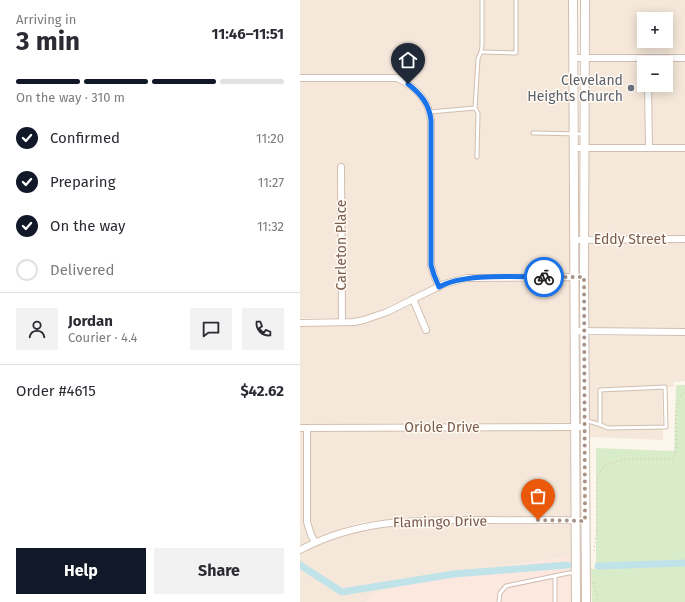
<!DOCTYPE html>
<meta charset="utf-8">
<style>
body{margin:0;font-family:"Fira Sans",sans-serif;background:#f2f2f3;color:#2b2b33;height:100vh;display:flex;flex-direction:column;font-size:15px;white-space:nowrap}
*{box-sizing:border-box;margin:0}
p{font-size:13px;color:#7c7c81}
.icon{flex:none;width:22px;height:22px;fill:none;stroke:currentColor;stroke-width:2;stroke-linecap:round;stroke-linejoin:round}
.map{position:relative;flex:1;overflow:hidden}
.details{display:flex;flex-direction:column;background:#fff;width:300px}
.details>*{flex:none}
.controls{position:absolute;left:337px;top:12px;display:grid;gap:8px}
.controls a{display:grid;place-items:center;width:36px;height:36px;border-radius:0px;background:#fff;box-shadow:0 2px 10px #0003;font-size:20px}
.pin{position:absolute;display:grid;place-items:center;width:34px;height:34px;color:#fff;margin:-41px -17px;border-radius:50% 50% 50% 0;rotate:-45deg;box-shadow:0 0 4px #0007}
.pin .icon{rotate:45deg}
.courier{position:absolute;display:grid;place-items:center;width:40px;height:40px;margin:-20px;border:3px solid #1a73e8;border-radius:50%;background:#fff;color:#222;box-shadow:0 1px 5px #0007}
.headline em{font-style:normal;font-weight:700}
.headline div{display:flex;flex-direction:column-reverse}
.headline{display:flex;align-items:center;justify-content:space-between;height:68px;padding:0 16px}
h1{font-size:26px;font-weight:700;line-height:30px}
.bar{display:grid;grid-template-columns:repeat(4,1fr);gap:6px 4px;align-content:center;height:48px;padding:0 16px}
.bar i{height:5px;border-radius:3px;background:#e1e1e2}
.bar .current{background:#111827}
.bar p{grid-column:span 4}
.line{display:flex;align-items:center;gap:10px;padding:0 16px;border-top:1px solid #e1e1e2}
.line div{flex:1}
.round{display:grid;place-items:center;flex:none;width:42px;height:42px;border-radius:0px;background:#f2f2f3}
ol{padding:0 16px;list-style:none}
li{display:flex;align-items:center;gap:12px;height:44px}
li p{margin-inline-start:auto}
li .icon{padding:4px;border-radius:50%;background:#111827;color:#fff;stroke-width:4}
li:last-child{color:#7c7c81}
li i{width:22px;height:22px;border:2px solid #e1e1e2;border-radius:50%}
.action{display:flex;gap:8px;margin-top:auto;padding:8px 16px}
.action a{flex:1;height:46px;border-radius:0px;background:#111827;color:#fff;font-size:16px;font-weight:700;line-height:46px;text-align:center}
.action a+a{background:#f2f2f3;color:#2b2b33}
main{display:flex;flex:1;min-height:0}
.map>svg:first-child{display:block}
</style>
<main>
<section class="details">
<div class="headline"><div><h1>3 min</h1><p>Arriving in</p></div><em>11:46–11:51</em></div>
<div class="bar"><i class="current"></i><i class="current"></i><i class="current"></i><i></i><p>On the way · 310 m</p></div>
<ol>
<li><svg class="icon" aria-label="check" viewBox="0 0 24 24"><path d="M5 12l5 5 9-10"/></svg>Confirmed<p>11:20</p></li>
<li><svg class="icon" aria-label="check" viewBox="0 0 24 24"><path d="M5 12l5 5 9-10"/></svg>Preparing<p>11:27</p></li>
<li><svg class="icon" aria-label="check" viewBox="0 0 24 24"><path d="M5 12l5 5 9-10"/></svg>On the way<p>11:32</p></li>
<li><i></i>Delivered</li>
</ol>
<div class="line" style="height:72px"><a class="round"><svg class="icon" aria-label="person" viewBox="0 0 24 24"><circle cx="12" cy="8" r="4"/><path d="M4 21q1-7 8-7t8 7"/></svg></a><div><b>Jordan</b><p>Courier · 4.4</p></div><a class="round"><svg class="icon" aria-label="chat" viewBox="0 0 24 24"><path d="M4 5h16v11H9l-5 4z"/></svg></a><a class="round"><svg class="icon" aria-label="phone" viewBox="0 0 24 24"><path d="M5 4h4l2 5-3 2q2 4 5 5l2-3 5 2v4C11 20 4 13 5 4z"/></svg></a></div>
<div class="line" style="height:52px"><div>Order #4615</div><b>$42.62</b></div>
<div class="action"><a>Help</a><a>Share</a></div>
</section>
<div class="map">
<svg width="385" height="602" viewBox="0 0 385 602">
<rect width="100%" height="100%" fill="#fdf6ec"/>
<g fill="#f5e8da" fill-rule="evenodd">
<path d="M0 0H270L271 273 167 274 141 282 135 265V120L133 109 127 97 119 87 110 80 97 74H0Z"/>
<path d="M288 0H385V54H288ZM344 19H366V41H344Z"/>
<path d="M288 62H343L345 85V144L289 145Z"/>
<path d="M350 62H385V144H352V85H366V63H350Z"/>
<path d="M89 81 96 82 107 87 115 94 122 102 126 112 128 120V265L130 276 134 285 71 314 54 318H45L44 163H37L38 318H0V82Z"/>
<path d="M289 152H385V235H288Z"/>
<rect x="288" y="243" width="97" height="85"/>
<path d="M271 281V423L0 424V327L54 326 65 324 88 316 111 305 124 335 130 331 118 301 145 288 167 282Z"/>
<path d="M288 336H385V381L374 382 373 387H362L363 440 288 437Z"/>
<path d="M24 431H271L272 517 127 516 99 518 64 522 46 527 16 538 11 527V432Z"/>
<path d="M0 432H4V522L5 529 10 541 0 546Z"/>
<path d="M127 524 272 525 273 557H264L177 571 121 578 74 595 67 602H0V555L2 553 32 539 65 530 100 526Z"/>
</g>
<path fill="#fde8e0" d="M264 557H273V602H67L74 595 121 578 177 571Z"/>
<path fill="#d8ecc9" d="M376 385H385V602H292L291 569H296V448L374 451Z"/>
<g fill="none" stroke-linecap="round" stroke-linejoin="round">
<g stroke="#bfe3e8" stroke-width="7">
<path d="M0 565 42 592 154 574 268 565"/>
<path d="M298 566 385 563"/>
</g>
<defs>
<g id="service">
<path d="M181 52 216 53V0"/>
<path d="M175 108 178 113 177 157"/>
<path d="M130 112 175 108 178 59 181 52 182 46V0"/>
<path d="M233 133 283 134"/>
<path d="M286 421C294 422 301 425 308 428L366 427 365 387 300 390V424"/>
<path d="M199 602 200 593 206 586 269 573H274"/>
<path d="M255 602V576"/>
</g>
<g id="minor">
<path d="M275 58H385"/>
<path d="M0 78H97C116 87 128 99 131 120V265L134 275 139 287"/>
<path d="M348 85 349 148"/>
<path d="M275 148H385"/>
<path d="M41 167 42 322"/>
<path d="M275 240 385 239"/>
<path d="M113 299 126 330"/>
<path d="M0 323 54 322 64 320 87 312 144 284 167 278 284 277"/>
<path d="M275 331 385 332"/>
<path d="M0 428 284 427"/>
<path d="M7 428V522L11 535 15 542"/>
<path d="M0 550C62 517 123 520 191 520 222 521 254 519 285 521"/>
</g>
<g id="tertiary">
<path d="M273 0 276 602"/>
<path d="M285 0 284 277 286 602"/>
</g>
</defs>
<use href="#service" stroke="#d1beb0" stroke-width="5"/>
<use href="#minor" stroke="#d1beb0" stroke-width="8"/>
<use href="#tertiary" stroke="#d1beb0" stroke-width="10"/>
<g stroke="#d9b8a5" stroke-width="1" stroke-dasharray="1 3" stroke-linecap="butt">
<path d="M294 551 297 528V480L301 470 308 464 325 459H372C385 447 365 414 385 391"/>
<path d="M294 583 298 602"/>
</g>
<use href="#service" stroke="#fff" stroke-width="3"/>
<use href="#minor" stroke="#fff" stroke-width="6"/>
<use href="#tertiary" stroke="#fff" stroke-width="8"/>
</g>
<g fill="none" stroke-linecap="round" stroke-linejoin="round">
<path stroke="#a89285" stroke-width="4" stroke-dasharray="0 7.2" d="M238 520 285 521 284 277H244"/>
<path stroke="#1a73e8" stroke-width="5" d="M108 84C121 94 129 104 131 120V265L134 275 139 287C164 273 215 277 244 277"/>
</g>
<circle fill="#6b7280" stroke="#fffaf3" stroke-width="1.5" cx="331" cy="88" r="4"/>
<g text-anchor="middle" dominant-baseline="central" stroke-width="3" stroke-linejoin="round" paint-order="stroke">
<g font-size="14" fill="#5b616d" stroke="#fffaf3" text-anchor="end">
<text x="323" y="80">Cleveland<tspan x="323" dy="16">Heights Church</tspan></text>
</g>
<g font-size="14" fill="#7a5c4d" stroke="#fffaf3">
<text x="330" y="239">Eddy Street</text>
<text transform="translate(41 245) rotate(-90)">Carleton Place</text>
<text x="142" y="427">Oriole Drive</text>
<text transform="translate(140 522) rotate(-1)">Flamingo Drive</text>
</g>
</g>
</svg>
<div class="controls">
<a>+</a>
<a>−</a>
</div>
<div class="pin" style="left:238px;top:520px;background:#ea580c"><svg class="icon" aria-label="bag" viewBox="0 0 24 24"><path d="M5 8h14l-1 12H6zM9 8a3 3 0 0 1 6 0"/></svg></div>
<div class="pin" style="left:108px;top:84px;background:#1f2937"><svg class="icon" aria-label="home" viewBox="0 0 24 24"><path d="M3 11l9-7 9 7M6 9v11h12V9"/></svg></div>
<div class="courier" style="left:244px;top:277px"><svg class="icon" aria-label="bike" viewBox="0 0 24 24"><circle cx="6" cy="16" r="4"/><circle cx="18" cy="16" r="4"/><path d="M6 16l4-8h5l3 8M10 8l3 8H6M13 5h3"/></svg></div>
</div>
</main>
